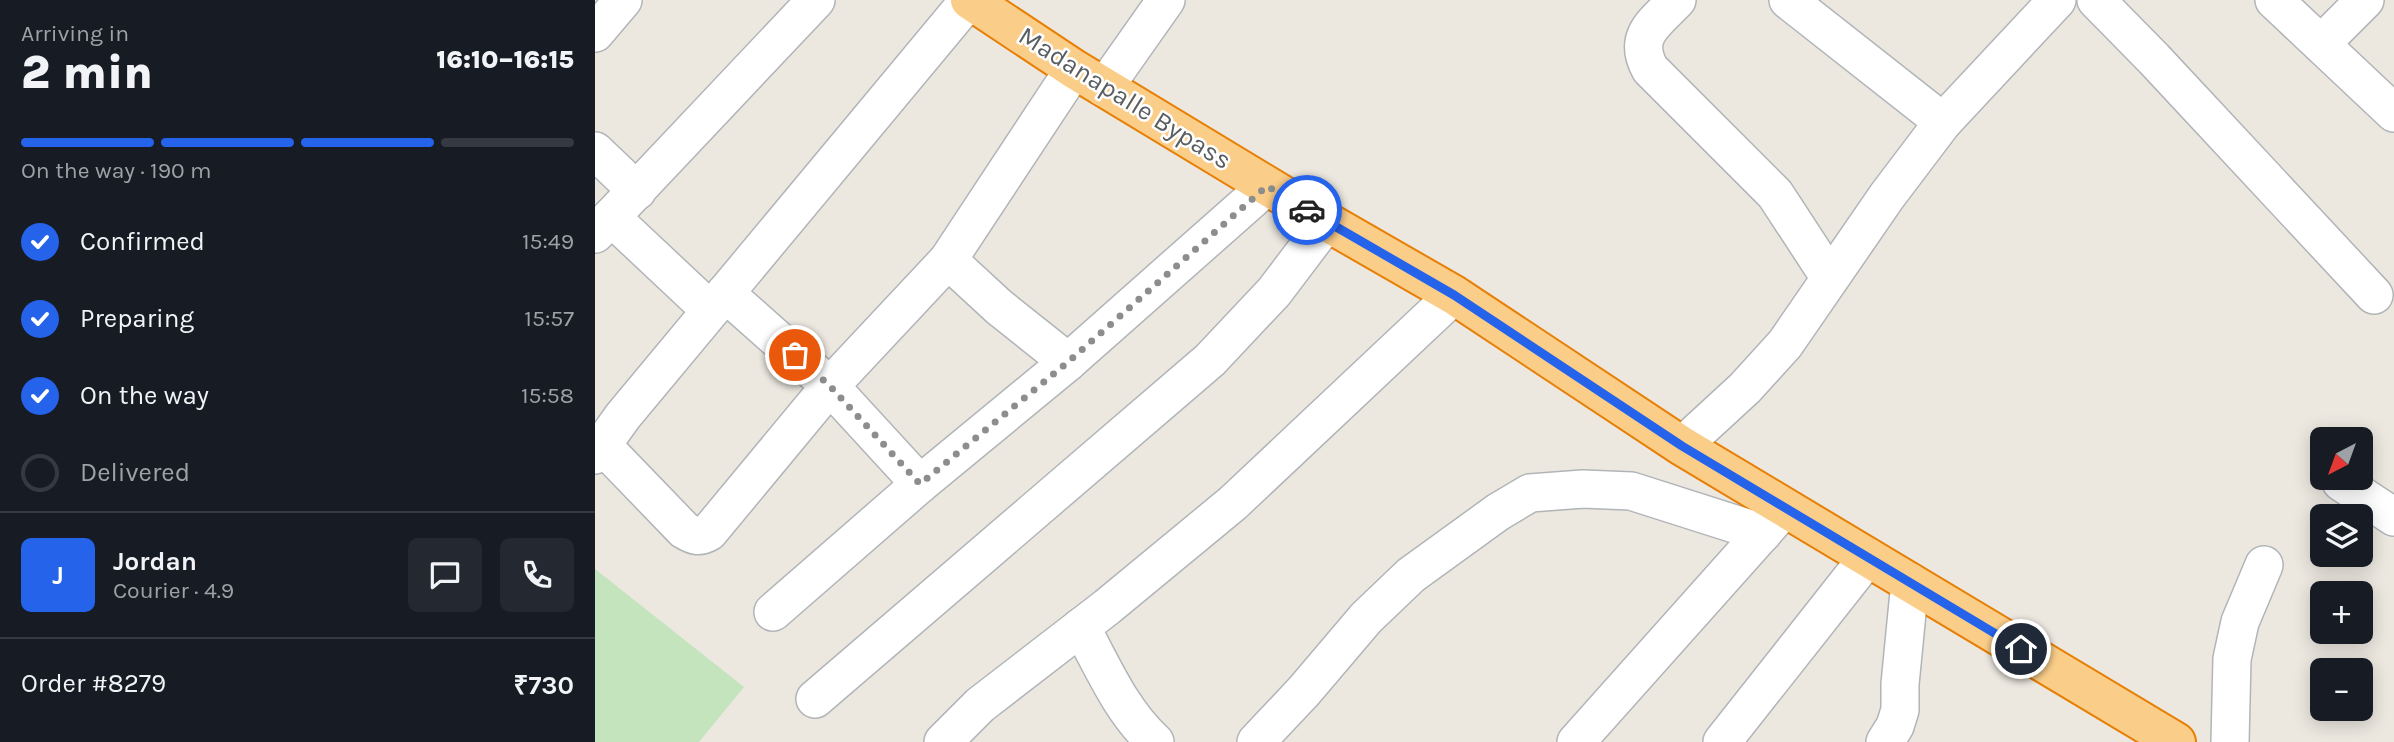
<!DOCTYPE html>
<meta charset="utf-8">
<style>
body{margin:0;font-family:Karla,sans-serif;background:#242831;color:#f1f3f6;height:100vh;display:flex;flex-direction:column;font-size:26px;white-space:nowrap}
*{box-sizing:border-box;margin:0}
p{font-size:23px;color:#9ea1a6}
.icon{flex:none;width:38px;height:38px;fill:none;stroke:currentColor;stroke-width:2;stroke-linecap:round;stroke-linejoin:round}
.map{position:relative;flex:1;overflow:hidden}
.side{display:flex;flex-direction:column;background:#171b24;width:595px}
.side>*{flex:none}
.needle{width:46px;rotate:221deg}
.controls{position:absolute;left:1715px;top:427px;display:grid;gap:14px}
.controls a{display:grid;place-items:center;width:63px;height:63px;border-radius:10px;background:#171b24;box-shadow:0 4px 18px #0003;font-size:35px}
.pin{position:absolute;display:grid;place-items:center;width:60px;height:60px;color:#fff;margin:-30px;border:4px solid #fff;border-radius:50%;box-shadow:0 2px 7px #0007}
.courier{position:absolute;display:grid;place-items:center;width:70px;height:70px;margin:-35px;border:5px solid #2563eb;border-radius:50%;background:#fff;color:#222;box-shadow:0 2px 9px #0007}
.head em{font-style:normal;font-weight:800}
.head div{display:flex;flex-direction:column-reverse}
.head{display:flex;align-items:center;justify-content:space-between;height:119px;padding:0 21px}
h1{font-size:46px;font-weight:800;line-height:52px}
.bar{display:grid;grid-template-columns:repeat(4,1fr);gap:10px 7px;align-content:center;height:84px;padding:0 21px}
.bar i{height:9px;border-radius:5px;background:#363941}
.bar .on{background:#2563eb}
.bar p{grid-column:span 4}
.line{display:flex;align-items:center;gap:18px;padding:0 21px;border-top:2px solid #363941}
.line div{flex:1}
.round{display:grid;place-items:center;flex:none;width:74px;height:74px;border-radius:10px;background:#242831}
ol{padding:0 21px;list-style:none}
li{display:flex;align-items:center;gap:21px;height:77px}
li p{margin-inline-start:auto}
li .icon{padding:7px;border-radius:50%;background:#2563eb;color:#fff;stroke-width:4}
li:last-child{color:#9ea1a6}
li i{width:38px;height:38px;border:4px solid #363941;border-radius:50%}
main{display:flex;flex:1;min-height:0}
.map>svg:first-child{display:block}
</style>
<main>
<section class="side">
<div class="head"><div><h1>2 min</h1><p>Arriving in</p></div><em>16:10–16:15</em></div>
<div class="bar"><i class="on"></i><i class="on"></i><i class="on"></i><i></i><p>On the way · 190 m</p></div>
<ol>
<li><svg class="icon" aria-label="check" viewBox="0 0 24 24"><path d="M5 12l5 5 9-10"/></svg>Confirmed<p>15:49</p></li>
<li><svg class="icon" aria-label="check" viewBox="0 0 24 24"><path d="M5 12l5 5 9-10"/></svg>Preparing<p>15:57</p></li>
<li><svg class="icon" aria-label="check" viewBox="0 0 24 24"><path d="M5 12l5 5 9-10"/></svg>On the way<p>15:58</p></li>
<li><i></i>Delivered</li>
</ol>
<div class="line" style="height:126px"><b class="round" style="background:#2563eb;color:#fff">J</b><div><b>Jordan</b><p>Courier · 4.9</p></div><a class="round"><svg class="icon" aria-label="chat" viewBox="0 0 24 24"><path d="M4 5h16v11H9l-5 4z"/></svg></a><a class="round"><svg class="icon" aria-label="phone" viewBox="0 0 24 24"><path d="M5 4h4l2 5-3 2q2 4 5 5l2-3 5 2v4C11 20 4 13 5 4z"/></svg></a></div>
<div class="line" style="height:91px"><div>Order #8279</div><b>₹730</b></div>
</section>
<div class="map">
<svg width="1799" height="742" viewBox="0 0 1799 742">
<rect width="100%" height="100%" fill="#ece8e0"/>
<path fill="#c3e4bd" d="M0 569 149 687 104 742H0Z"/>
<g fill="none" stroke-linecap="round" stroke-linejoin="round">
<defs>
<g id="minor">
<path d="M1082 0C1060 23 1037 36 1055 69L1180 194 1235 278"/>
<path d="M1193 0 1348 122"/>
<path d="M1501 0 1559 59 1779 295"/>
<path d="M1679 0 1799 113"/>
<path d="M0 33 28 0"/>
<path d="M1726 44 1770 0"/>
<path d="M509 88 571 0"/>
<path d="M0 151 42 191"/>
<path d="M16 217 115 310"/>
<path d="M0 234 221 0"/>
<path d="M353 260 404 307 473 362"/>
<path d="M130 293 235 386 325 484"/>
<path d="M7 445 89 530C99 536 104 538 114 532L235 386 353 260 479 69"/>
<path d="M1087 446 1150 388 1190 344 1292 196 1348 122 1462 0"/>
<path d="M0 455 28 416 374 0"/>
<path d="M1746 482 1799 517"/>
<path d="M178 612 325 484 473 362 672 186"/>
<path d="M486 627C508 667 526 711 560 742"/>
<path d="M220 699 615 360 679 292 732 222"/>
<path d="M348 742 385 705 512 607 638 503 859 295"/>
<path d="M661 742 709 691 771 618 816 575 903 512 935 493 988 489 1036 491 1168 533"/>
<path d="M981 742 1181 518"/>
<path d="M1127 742 1273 557"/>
<path d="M1290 742 1300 726 1305 710V684L1315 582"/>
<path d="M1635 742 1637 659 1645 622 1669 565"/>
</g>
<path id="highway" d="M375 0 479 69 732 222 859 295 1087 446 1581 742"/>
</defs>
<use href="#minor" stroke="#b1b5b8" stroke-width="40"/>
<use href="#highway" stroke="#e77f05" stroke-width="42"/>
<use href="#minor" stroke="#fff" stroke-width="37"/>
<use href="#highway" stroke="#facd89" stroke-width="38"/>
</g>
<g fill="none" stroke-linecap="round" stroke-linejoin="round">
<path stroke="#8c8e8d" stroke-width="7" stroke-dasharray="0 12.6" d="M200 355 235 386 325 484 473 362 672 186 712 210"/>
<path stroke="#2563eb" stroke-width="9" d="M712 210 859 295 1087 446 1426 649"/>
</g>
<g text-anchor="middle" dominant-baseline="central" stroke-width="5" stroke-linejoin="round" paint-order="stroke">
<g font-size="26" fill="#595e61" stroke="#fff">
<text transform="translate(530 98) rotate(32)">Madanapalle Bypass</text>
</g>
</g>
</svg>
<div class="controls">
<a><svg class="needle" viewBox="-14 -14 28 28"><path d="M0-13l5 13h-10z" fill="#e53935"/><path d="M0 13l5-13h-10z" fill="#9ea1a6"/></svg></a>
<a><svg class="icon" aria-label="layers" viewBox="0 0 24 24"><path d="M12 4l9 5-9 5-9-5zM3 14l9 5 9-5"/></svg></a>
<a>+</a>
<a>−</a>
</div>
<div class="pin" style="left:200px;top:355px;background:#ea580c"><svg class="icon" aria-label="bag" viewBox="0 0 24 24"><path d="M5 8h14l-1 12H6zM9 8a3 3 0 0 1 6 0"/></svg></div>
<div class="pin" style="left:1426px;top:649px;background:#1f2937"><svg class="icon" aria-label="home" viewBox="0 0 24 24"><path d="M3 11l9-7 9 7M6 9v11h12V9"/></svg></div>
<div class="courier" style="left:712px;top:210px"><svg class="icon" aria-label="car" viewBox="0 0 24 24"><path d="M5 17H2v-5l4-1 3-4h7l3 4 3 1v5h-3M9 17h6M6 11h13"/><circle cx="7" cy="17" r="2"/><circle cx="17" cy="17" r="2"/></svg></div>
</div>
</main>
